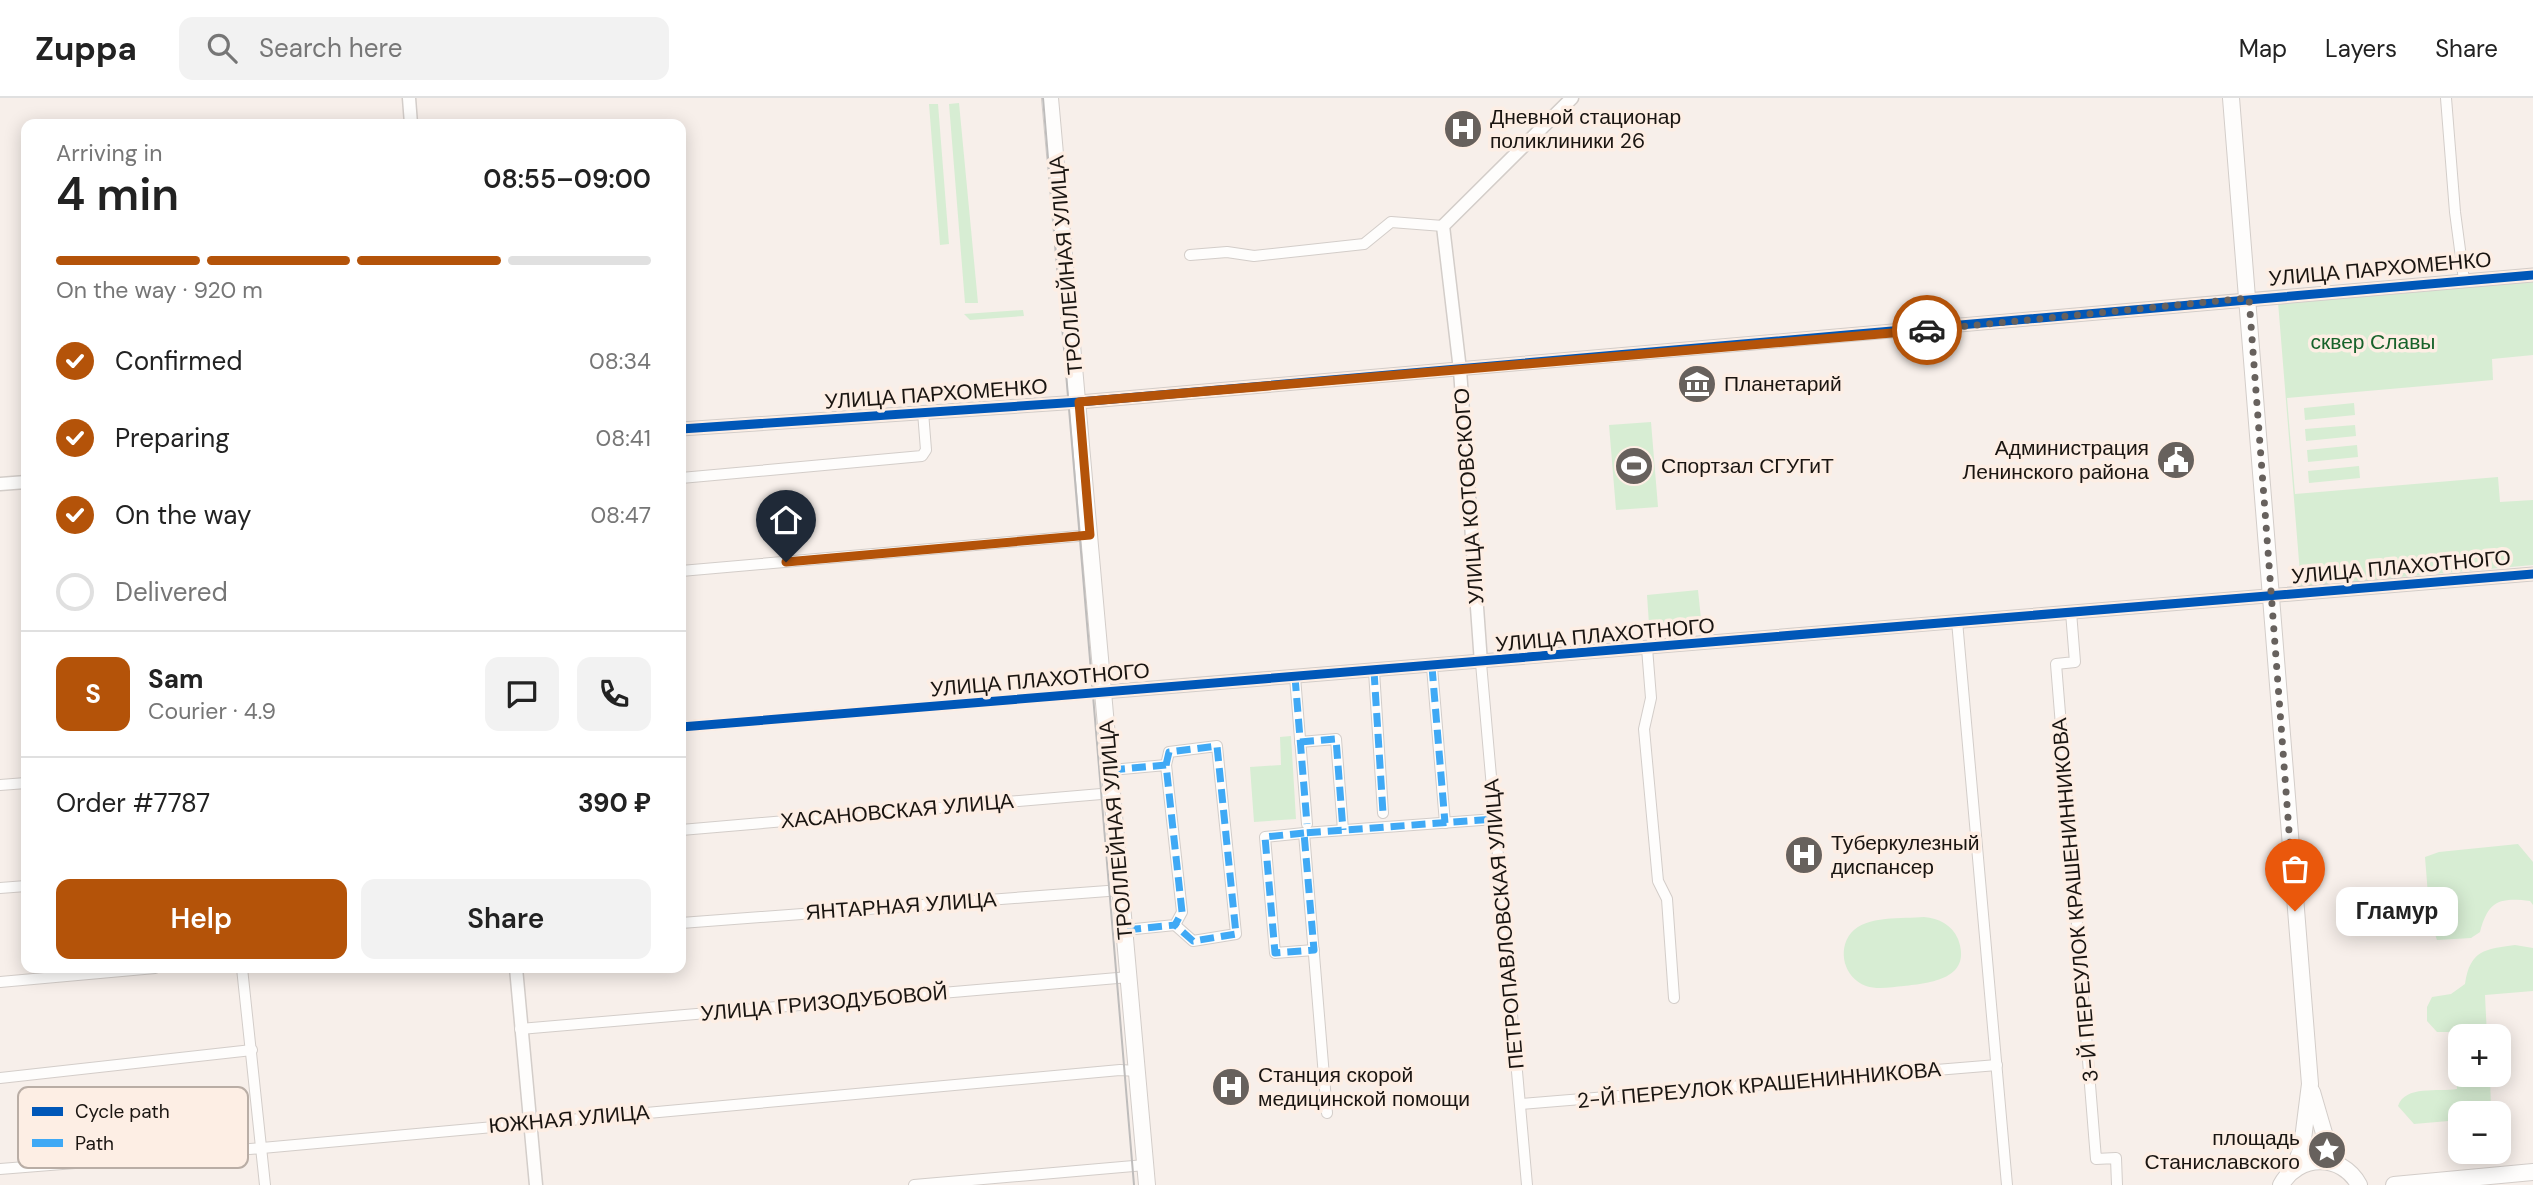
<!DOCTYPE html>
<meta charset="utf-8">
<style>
body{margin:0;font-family:"DM Sans",sans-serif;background:#f2f2f2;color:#222;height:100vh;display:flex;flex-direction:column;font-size:26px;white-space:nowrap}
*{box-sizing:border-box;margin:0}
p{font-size:23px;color:#767676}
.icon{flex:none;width:38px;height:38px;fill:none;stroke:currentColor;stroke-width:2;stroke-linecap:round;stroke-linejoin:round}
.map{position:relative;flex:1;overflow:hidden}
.sheet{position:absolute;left:21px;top:21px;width:665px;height:854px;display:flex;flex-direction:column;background:#fff;border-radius:14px;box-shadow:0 4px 18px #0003}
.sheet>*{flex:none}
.buttons{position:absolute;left:2448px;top:926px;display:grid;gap:14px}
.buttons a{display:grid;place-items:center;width:63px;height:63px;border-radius:14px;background:#fff;box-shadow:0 4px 18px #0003;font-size:35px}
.pin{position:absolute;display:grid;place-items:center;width:60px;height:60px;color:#fff;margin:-72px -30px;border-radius:50% 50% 50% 0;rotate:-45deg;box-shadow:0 0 7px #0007}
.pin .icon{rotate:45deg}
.courier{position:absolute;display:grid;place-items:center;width:70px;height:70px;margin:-35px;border:5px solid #b45309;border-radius:50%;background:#fff;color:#222;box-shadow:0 2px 9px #0007}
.bubble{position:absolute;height:49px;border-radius:14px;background:#fff;box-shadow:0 4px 18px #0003;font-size:23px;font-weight:600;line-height:49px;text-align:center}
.head em{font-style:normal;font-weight:600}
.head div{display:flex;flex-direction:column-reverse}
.head{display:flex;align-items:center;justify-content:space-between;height:119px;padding:0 35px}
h1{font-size:46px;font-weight:600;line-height:52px}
.bar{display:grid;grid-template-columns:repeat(4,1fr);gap:10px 7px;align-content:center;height:84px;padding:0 35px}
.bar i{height:9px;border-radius:5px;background:#e0e0e0}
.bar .active{background:#b45309}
.bar p{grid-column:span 4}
.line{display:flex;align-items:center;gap:18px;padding:0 35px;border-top:2px solid #e0e0e0}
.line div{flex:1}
.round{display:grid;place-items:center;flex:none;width:74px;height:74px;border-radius:14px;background:#f2f2f2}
ol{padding:0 35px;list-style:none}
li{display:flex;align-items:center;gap:21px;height:77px}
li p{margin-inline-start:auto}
li .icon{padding:7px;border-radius:50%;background:#b45309;color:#fff;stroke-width:4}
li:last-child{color:#767676}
li i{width:38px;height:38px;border:4px solid #e0e0e0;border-radius:50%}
.button{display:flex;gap:14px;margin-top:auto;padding:14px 35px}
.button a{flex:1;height:80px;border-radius:14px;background:#b45309;color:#fff;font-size:28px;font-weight:600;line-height:80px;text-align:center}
.button a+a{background:#f2f2f2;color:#222}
header{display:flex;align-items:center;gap:42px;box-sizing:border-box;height:98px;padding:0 35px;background:#fff;border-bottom:2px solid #e0e0e0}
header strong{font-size:33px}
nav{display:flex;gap:38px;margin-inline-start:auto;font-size:24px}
.search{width:490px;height:63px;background:#f2f2f2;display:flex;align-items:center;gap:18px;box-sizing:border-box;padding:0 24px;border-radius:14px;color:#767676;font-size:26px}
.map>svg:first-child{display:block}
</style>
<header>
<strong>Zuppa</strong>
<div class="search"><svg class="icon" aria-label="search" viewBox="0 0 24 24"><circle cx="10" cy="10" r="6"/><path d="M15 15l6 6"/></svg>Search here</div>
<nav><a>Map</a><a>Layers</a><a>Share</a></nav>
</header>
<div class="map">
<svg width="2533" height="1087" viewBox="0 0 2533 1087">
<rect width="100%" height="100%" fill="#f7efea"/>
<g fill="#d7edd3">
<path d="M959 5 978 205H965L949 6Z"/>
<path d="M929 6H938L949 146 940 147Z"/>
<path d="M2533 183V257L2492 261 2493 282 2287 300 2295 396 2498 379 2500 404 2533 402V467L2301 488 2278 204Z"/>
<path d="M1023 212 1024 218 970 222 964 216Z"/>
<path d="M2354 305 2355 317 2305 322 2304 310Z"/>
<path d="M1651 324 1658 409 1616 412 1609 327Z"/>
<path d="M2355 327 2356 338 2306 343 2305 331Z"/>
<path d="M2357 347 2358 359 2308 364 2307 352Z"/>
<path d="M2359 368 2360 380 2309 385 2308 373Z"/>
<path d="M1698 492 1701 521 1649 526 1647 497Z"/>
<path d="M1291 638 1296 721 1254 724 1250 669 1281 667 1280 639Z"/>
<path d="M2518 746 2533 764V807L2530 803C2498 799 2488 804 2480 834L2471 840 2437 842 2430 822 2425 759 2439 754Z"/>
<path d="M1924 819C1939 820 1952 827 1958 841 1973 881 1930 885 1904 888 1892 889 1878 892 1866 888 1844 880 1837 852 1851 835 1866 817 1903 821 1924 819Z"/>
<path d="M2515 847 2533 850V893L2485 897 2487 938H2460V976L2490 977 2491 1012 2489 1015H2460V1022L2414 1026 2398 1008C2405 987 2438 994 2457 991L2454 934H2437L2427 923V909L2432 899 2451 896 2465 886C2470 852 2485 851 2515 847Z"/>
</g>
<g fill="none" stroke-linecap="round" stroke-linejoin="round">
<defs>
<g id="minor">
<path d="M2446 0 2455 114 2464 182"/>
<path d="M1190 157 1227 154 1254 158 1364 146 1391 124 1443 128"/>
<path d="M681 380 922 358 926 352 923 314"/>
<path d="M681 473 1090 437"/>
<path d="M2071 514 2075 564 2056 566 2096 1061 2116 1060 2117 1087"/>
<path d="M1957 523 2007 1087"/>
<path d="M1647 550 1651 600 1644 631 1658 783 1667 801 1674 900"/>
<path d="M1481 565 1527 1087"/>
<path d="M1432 569 1445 725"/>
<path d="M1374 573 1383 715"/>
<path d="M1295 579 1307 726"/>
<path d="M681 629 1104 594"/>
<path d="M1300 644 1336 641 1343 732"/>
<path d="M1166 667 1169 654 1217 648 1236 836 1193 843 1175 827"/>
<path d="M1111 672 1166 667 1182 814 1175 827 1125 832"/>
<path d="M0 687 26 685"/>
<path d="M681 732 1113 695"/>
<path d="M1304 735 1265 739 1275 855 1314 852"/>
<path d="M0 790 26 788"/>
<path d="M681 825 1121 792"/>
<path d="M242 870 265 1087"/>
<path d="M0 884 155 870"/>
<path d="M520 931 1129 879"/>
<path d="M0 980 252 952"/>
<path d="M1520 1006 1997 967"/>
<path d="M1327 1015 1304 735 1495 721"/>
<path d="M0 1071 262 1050 1120 972 1137 973"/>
<path d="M914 1087 1145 1067"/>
</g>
<g id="tertiary">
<path d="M409 0 411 26"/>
<path d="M681 331 1079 304 2533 177"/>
<path d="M0 386 26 384"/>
<path d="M1481 565 1460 272 1443 128 1572 0"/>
<path d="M1104 594 2533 476"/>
<path d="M516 870 536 1087"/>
</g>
<g id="primary">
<path d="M1050 0 1147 1087"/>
<path d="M2231 0 2310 986 2302 1049 2294 1071"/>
<path d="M2312 994 2328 1049 2338 1066"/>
<path d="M2281 1087C2298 1056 2342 1055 2359 1087"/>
<path d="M2394 1087 2533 1074"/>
</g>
</defs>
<use href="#minor" stroke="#d3cdc9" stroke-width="12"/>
<use href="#tertiary" stroke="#d3cdc9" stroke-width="15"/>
<use href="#primary" stroke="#d3cdc9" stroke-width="18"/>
<use href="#minor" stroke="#fefdfc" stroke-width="10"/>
<use href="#tertiary" stroke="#fefdfc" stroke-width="12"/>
<use href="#primary" stroke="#fefdfc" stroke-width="16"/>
<path stroke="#bebcbb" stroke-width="2" d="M1043 0 1134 1087"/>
<g stroke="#3fa9f5" stroke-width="7" stroke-dasharray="14 7" stroke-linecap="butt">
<path d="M1432 569 1445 725"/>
<path d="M1374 573 1383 715"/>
<path d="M1295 579 1307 726"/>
<path d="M1300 644 1336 641 1343 732"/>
<path d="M1166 667 1169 654 1217 648 1236 836 1193 843 1175 827"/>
<path d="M1111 672 1166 667 1182 814 1175 827 1125 832"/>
<path d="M1304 735 1265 739 1275 855 1314 852 1304 735 1495 721"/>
</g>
<defs>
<g id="cycleway">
<path d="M681 331 1079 304 2533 177"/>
<path d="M681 629 2533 476"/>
</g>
</defs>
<use href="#cycleway" stroke="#fdeee4" stroke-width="13"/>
<use href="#cycleway" stroke="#0057b8" stroke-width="9"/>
</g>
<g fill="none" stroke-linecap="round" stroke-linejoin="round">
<path stroke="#67615d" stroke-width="7" stroke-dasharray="0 12.6" d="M1927 232 2249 200 2295 813"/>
<path stroke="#b45309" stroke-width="9" d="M786 464 1090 437 1079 304 1927 232"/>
</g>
<defs>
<symbol id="hospital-disc" viewBox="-11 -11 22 22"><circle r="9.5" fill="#67615d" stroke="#fdeee4"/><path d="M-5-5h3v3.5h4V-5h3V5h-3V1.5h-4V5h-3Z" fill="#fff"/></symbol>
<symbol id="museum-disc" viewBox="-11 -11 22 22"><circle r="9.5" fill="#67615d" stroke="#fdeee4"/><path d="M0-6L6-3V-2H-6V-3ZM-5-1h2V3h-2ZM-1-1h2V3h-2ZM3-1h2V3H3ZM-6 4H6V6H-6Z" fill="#fff"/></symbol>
<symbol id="civic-disc" viewBox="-11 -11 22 22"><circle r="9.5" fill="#67615d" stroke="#fdeee4"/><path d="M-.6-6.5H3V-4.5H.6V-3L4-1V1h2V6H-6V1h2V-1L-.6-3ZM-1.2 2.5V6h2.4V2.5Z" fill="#fff"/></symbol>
<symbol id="stadium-disc" viewBox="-11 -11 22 22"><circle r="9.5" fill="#67615d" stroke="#fdeee4"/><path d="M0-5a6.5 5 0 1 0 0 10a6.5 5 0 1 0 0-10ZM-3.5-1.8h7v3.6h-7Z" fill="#fff"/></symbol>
<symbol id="sight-disc" viewBox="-11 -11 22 22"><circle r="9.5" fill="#67615d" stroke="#fdeee4"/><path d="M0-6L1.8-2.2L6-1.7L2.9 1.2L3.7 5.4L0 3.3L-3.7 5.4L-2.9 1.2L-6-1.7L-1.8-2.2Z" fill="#fff"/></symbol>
</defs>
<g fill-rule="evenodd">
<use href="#hospital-disc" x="1441" y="9" width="44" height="44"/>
<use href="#museum-disc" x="1675" y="264" width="44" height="44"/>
<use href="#civic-disc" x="2154" y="340" width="44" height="44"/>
<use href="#stadium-disc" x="1612" y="346" width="44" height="44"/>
<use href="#hospital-disc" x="1782" y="735" width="44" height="44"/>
<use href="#hospital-disc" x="1209" y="967" width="44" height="44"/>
<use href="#sight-disc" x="2305" y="1030" width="44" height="44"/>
</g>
<g text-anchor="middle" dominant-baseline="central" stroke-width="7" stroke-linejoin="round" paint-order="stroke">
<g font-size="21" fill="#1a1511" stroke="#fdeee4" text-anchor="start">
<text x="1490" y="19">Дневной стационар<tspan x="1490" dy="24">поликлиники 26</tspan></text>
<text x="1724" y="286">Планетарий</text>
<text x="2149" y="350" text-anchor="end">Администрация<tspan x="2149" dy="24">Ленинского района</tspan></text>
<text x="1661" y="368">Спортзал СГУГиТ</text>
<text x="1831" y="745">Туберкулезный<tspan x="1831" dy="24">диспансер</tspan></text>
<text x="1258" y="977">Станция скорой<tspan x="1258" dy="24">медицинской помощи</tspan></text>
<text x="2300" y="1040" text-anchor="end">площадь<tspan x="2300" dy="24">Станиславского</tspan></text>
</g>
<g font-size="21" fill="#1a1511" stroke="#fdeee4">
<text transform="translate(1066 167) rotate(-95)">ТРОЛЛЕЙНАЯ УЛИЦА</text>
<text transform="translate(2380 171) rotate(-5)">УЛИЦА ПАРХОМЕНКО</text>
<text transform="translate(936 296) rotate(-4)">УЛИЦА ПАРХОМЕНКО</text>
<text transform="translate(1469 398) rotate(-94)">УЛИЦА КОТОВСКОГО</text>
<text transform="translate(2401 469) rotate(-5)">УЛИЦА ПЛАХОТНОГО</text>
<text transform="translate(1605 537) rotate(-5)">УЛИЦА ПЛАХОТНОГО</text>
<text transform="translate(1040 582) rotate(-5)">УЛИЦА ПЛАХОТНОГО</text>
<text transform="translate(897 713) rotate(-5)">ХАСАНОВСКАЯ УЛИЦА</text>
<text transform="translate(1116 732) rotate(-95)">ТРОЛЛЕЙНАЯ УЛИЦА</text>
<text transform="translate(2075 802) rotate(-95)">3-Й ПЕРЕУЛОК КРАШЕНИННИКОВА</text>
<text transform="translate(901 808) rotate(-4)">ЯНТАРНАЯ УЛИЦА</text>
<text transform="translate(1504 826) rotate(-95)">ПЕТРОПАВЛОВСКАЯ УЛИЦА</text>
<text transform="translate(824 905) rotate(-5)">УЛИЦА ГРИЗОДУБОВОЙ</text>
<text transform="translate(1759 987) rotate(-5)">2-Й ПЕРЕУЛОК КРАШЕНИННИКОВА</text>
<text transform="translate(569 1021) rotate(-5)">ЮЖНАЯ УЛИЦА</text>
</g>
<g font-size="21" fill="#17622a" stroke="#fdeee4">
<text x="2373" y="244">сквер Славы</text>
</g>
</g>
<rect x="18" y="989" width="230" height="81" rx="10" fill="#fdeee4" stroke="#b9ada5" stroke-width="2"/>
<rect x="32" y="1009" width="31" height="9" fill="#0057b8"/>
<rect x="32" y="1041" width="31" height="8" fill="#3fa9f5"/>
<g font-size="19" fill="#1a1511">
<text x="75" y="1020">Cycle path</text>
<text x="75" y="1052">Path</text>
</g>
</svg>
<div class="buttons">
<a>+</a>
<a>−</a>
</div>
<div class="pin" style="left:2295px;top:813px;background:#ea580c"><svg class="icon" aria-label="bag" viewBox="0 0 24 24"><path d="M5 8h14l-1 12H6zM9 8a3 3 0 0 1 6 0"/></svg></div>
<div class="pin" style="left:786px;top:464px;background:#1f2937"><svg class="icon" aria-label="home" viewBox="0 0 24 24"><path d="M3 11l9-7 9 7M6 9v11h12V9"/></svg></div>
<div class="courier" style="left:1927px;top:232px"><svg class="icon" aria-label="car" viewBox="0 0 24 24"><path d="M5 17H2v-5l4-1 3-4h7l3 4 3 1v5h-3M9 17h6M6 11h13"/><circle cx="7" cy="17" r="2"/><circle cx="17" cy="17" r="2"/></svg></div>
<div class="bubble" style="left:2336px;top:789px;width:122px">Гламур</div>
<section class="sheet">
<div class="head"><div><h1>4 min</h1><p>Arriving in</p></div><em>08:55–09:00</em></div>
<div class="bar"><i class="active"></i><i class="active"></i><i class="active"></i><i></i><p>On the way · 920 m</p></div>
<ol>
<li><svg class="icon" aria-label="check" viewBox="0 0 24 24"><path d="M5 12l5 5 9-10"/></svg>Confirmed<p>08:34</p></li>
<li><svg class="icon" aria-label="check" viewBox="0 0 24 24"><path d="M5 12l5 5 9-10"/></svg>Preparing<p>08:41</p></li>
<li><svg class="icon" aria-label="check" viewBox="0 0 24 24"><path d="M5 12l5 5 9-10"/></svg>On the way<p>08:47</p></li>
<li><i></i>Delivered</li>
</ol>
<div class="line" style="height:126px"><b class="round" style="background:#b45309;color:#fff">S</b><div><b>Sam</b><p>Courier · 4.9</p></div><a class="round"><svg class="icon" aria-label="chat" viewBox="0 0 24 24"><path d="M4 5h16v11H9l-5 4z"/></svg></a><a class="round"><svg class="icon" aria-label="phone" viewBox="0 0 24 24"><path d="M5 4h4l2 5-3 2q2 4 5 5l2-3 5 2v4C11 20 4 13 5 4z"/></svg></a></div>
<div class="line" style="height:91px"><div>Order #7787</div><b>390 ₽</b></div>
<div class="button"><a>Help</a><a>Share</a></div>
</section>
</div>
